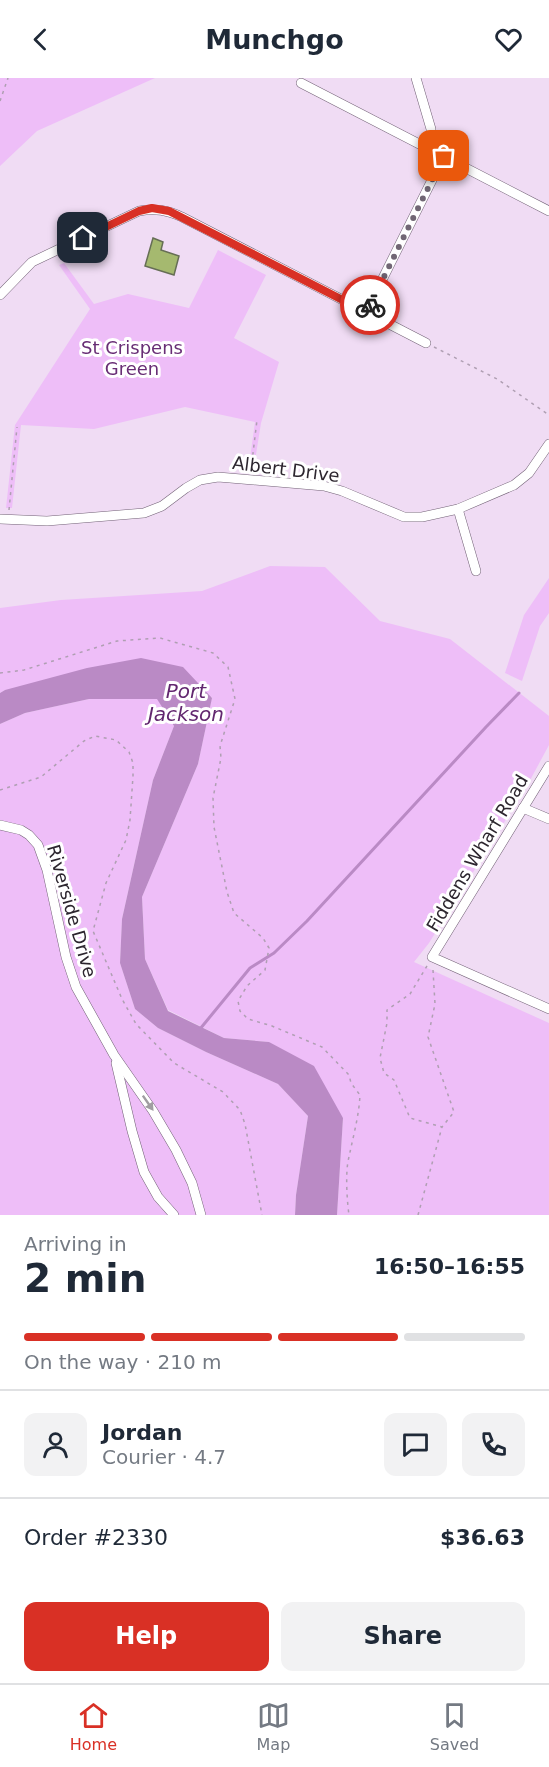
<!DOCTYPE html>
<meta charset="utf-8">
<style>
body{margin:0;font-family:"DejaVu Sans",sans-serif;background:#f2f2f3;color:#1f2937;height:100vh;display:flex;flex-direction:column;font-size:22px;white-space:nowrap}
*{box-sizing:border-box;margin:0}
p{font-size:20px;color:#747a83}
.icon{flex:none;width:33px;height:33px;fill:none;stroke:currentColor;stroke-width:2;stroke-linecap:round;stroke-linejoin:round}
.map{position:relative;height:1137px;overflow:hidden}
.sheet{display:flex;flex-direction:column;background:#fff;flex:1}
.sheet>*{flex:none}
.pin{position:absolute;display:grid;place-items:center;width:51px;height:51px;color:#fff;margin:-26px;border-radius:12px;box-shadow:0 3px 9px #0006}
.courier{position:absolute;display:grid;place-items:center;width:60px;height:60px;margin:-30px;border:4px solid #d93025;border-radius:50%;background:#fff;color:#222;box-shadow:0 2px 8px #0007}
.overview em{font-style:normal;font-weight:700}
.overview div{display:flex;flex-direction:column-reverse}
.overview{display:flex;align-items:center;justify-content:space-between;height:102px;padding:0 24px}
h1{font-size:39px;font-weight:700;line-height:45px}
.bar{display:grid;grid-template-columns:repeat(4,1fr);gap:9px 6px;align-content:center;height:72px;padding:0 24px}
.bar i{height:8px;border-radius:4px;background:#e0e1e3}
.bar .current{background:#d93025}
.bar p{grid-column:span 4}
.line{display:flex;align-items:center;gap:15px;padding:0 24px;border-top:2px solid #e0e1e3}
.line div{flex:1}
.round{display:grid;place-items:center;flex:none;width:63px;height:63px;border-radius:12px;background:#f2f2f3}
.cta{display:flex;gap:12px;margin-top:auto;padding:12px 24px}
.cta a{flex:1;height:69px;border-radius:12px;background:#d93025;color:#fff;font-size:24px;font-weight:700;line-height:69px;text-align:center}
.cta a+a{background:#f2f2f3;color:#1f2937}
header{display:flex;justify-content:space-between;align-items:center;height:78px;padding:0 24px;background:#fff;font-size:27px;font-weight:700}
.tab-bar{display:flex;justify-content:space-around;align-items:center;height:84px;border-top:2px solid #e0e1e3;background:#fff;font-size:16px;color:#747a83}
.tab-bar a{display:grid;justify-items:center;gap:3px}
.tab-bar .current{color:#d93025}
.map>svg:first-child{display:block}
</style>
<header><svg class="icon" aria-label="back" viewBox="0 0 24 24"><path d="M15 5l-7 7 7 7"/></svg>Munchgo<svg class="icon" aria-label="heart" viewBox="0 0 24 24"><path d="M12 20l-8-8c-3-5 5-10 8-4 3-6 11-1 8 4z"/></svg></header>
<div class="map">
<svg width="549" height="1137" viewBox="0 0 549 1137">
<rect width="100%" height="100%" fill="#f0dcf4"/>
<g fill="#eebef8">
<path d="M0 0H155L37 53 0 88Z"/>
<path d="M218 172 266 197 234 260 279 284 261 345 254 389 249 388 255 344 185 329 94 351 21 347 12 430H6L15 347 90 231 59 187 64 185 94 226 128 216 189 230Z"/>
<path d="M270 488 325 489 380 543 450 561 549 638V667L528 706 429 865 414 884 549 945V1137H337L343 1040 269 964 224 960 168 932 145 881 142 819 198 686 212 619 5 612 0 615V530L61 522 202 513Z"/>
<path d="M549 500V535L540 548 522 603 505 595 524 537Z"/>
<path d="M157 620 174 648 153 702 122 841 120 885 135 931 158 950 206 974 278 1006 308 1038 296 1117 295 1137H0V646L25 635 89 621Z"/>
</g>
<path fill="#ba8ac5" d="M141 580 183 589 212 620 198 686 142 819 145 881 168 933 224 960 269 964 314 988 343 1040 337 1137H295L296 1117 308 1038 278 1006 206 974 158 950 135 931 120 885 122 841 153 702 174 648 157 621H89L25 635 0 646V615L5 612 87 590Z"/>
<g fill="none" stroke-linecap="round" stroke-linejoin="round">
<path stroke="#ba8ac5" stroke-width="3" d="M200 951 250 890 274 875 307 843 486 649 519 615"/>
</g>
<path fill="#a5b96f" stroke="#666e55" stroke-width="1.5" d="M153 160 163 164 161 172 179 178 174 197 145 188Z"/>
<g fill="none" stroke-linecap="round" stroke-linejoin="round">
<defs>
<g id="minor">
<path d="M416 0 431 51V56L425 69"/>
<path d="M301 5 549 133"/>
<path d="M0 217 32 184 139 133C155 130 167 132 182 139L426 265"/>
<path d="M366 234 444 78"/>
<path d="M458 431 476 493"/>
<path d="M0 441 47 443 144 435 162 428 186 410 200 402 218 399 324 408 342 413 404 439H422L458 431 514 407 529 395 549 366"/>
<path d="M549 688 432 879 549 931"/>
<path d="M523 730 549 741"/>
<path d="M0 747 21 752 29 757 38 767 47 792 66 879 76 909 114 977 153 1033 176 1072 192 1105 201 1137"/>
<path d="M116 985 132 1053 144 1094 158 1119 174 1137"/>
</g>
</defs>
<use href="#minor" stroke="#726176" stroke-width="10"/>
<g stroke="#af9fb2" stroke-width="1.5" stroke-dasharray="3 4.5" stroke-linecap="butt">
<path d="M0 23 8 0"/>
<path d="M434 269 497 301 549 337"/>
<path d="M251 392 257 342"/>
<path d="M9 432 17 349"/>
<path d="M0 595 24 592 117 563 160 560 213 575 228 589 235 621 220 668 221 680 213 720 214 749 227 814 234 835 263 860 269 870 265 892 247 908 238 923 240 933 248 941 272 948 322 969 349 997 351 1005 360 1017C359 1038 353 1059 349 1079 345 1093 347 1123 349 1137"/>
<path d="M0 712 41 699 84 663 95 658 116 662 129 674 133 685V698L130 742 126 762 106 805 93 853 122 921 136 946 174 985 223 1014 240 1032 245 1046 262 1137"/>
<path d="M433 892 435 926 428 959 454 1034 442 1049"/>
<path d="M418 1137 442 1049 410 1040 394 1002 384 995 380 980 387 945V932L410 916 427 888"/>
</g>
<use href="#minor" stroke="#fff" stroke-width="9"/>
</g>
<defs><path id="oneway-solid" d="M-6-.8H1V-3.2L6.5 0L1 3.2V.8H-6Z" transform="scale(1.5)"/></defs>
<use fill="#a09da1" href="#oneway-solid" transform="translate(148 1025) rotate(55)"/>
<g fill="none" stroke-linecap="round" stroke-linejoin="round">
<path stroke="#716674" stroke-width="6" stroke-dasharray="0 10.8" d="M370 227 444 78"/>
<path stroke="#d93025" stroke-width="8" d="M83 160 139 133 152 130 169 133 366 234 370 227"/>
</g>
<g text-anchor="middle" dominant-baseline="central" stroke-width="6" stroke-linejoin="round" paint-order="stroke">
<g font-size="18" fill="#682d75" stroke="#fff">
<text x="132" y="269">St Crispens<tspan x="132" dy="21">Green</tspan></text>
</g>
<g font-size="18" fill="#2d262f" stroke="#fff">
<text transform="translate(286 391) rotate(7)">Albert Drive</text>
<text transform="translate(477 775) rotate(-59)">Fiddens Wharf Road</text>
<text transform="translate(72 833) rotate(74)">Riverside Drive</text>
</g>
<g font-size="20" font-style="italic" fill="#62276f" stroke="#fff">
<text x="186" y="613">Port<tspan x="186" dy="23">Jackson</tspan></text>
</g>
</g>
</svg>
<div class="pin" style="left:444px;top:78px;background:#ea580c"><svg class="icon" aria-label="bag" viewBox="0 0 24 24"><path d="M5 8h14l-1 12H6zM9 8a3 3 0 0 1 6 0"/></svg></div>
<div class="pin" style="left:83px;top:160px;background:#1f2937"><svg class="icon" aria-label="home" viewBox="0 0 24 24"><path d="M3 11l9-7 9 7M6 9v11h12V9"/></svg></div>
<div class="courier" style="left:370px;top:227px"><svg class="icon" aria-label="bike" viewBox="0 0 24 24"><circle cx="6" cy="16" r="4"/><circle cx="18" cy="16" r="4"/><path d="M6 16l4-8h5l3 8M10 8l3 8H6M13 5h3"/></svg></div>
</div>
<section class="sheet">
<div class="overview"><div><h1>2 min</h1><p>Arriving in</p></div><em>16:50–16:55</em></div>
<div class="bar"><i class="current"></i><i class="current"></i><i class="current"></i><i></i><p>On the way · 210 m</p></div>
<div class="line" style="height:108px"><a class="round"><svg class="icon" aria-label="person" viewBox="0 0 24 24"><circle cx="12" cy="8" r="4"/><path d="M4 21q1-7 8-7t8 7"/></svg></a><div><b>Jordan</b><p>Courier · 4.7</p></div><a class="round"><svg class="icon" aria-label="chat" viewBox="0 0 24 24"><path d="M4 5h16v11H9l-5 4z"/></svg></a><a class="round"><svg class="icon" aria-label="phone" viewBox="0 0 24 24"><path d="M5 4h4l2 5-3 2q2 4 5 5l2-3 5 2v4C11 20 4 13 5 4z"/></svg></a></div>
<div class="line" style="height:78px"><div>Order #2330</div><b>$36.63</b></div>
<div class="cta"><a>Help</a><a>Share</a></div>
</section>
<nav class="tab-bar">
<a class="current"><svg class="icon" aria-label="home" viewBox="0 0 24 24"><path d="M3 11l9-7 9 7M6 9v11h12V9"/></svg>Home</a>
<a><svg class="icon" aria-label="map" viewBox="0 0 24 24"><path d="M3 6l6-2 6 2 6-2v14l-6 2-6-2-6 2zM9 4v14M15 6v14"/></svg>Map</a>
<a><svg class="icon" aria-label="saved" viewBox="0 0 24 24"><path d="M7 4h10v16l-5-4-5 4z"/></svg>Saved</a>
</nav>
